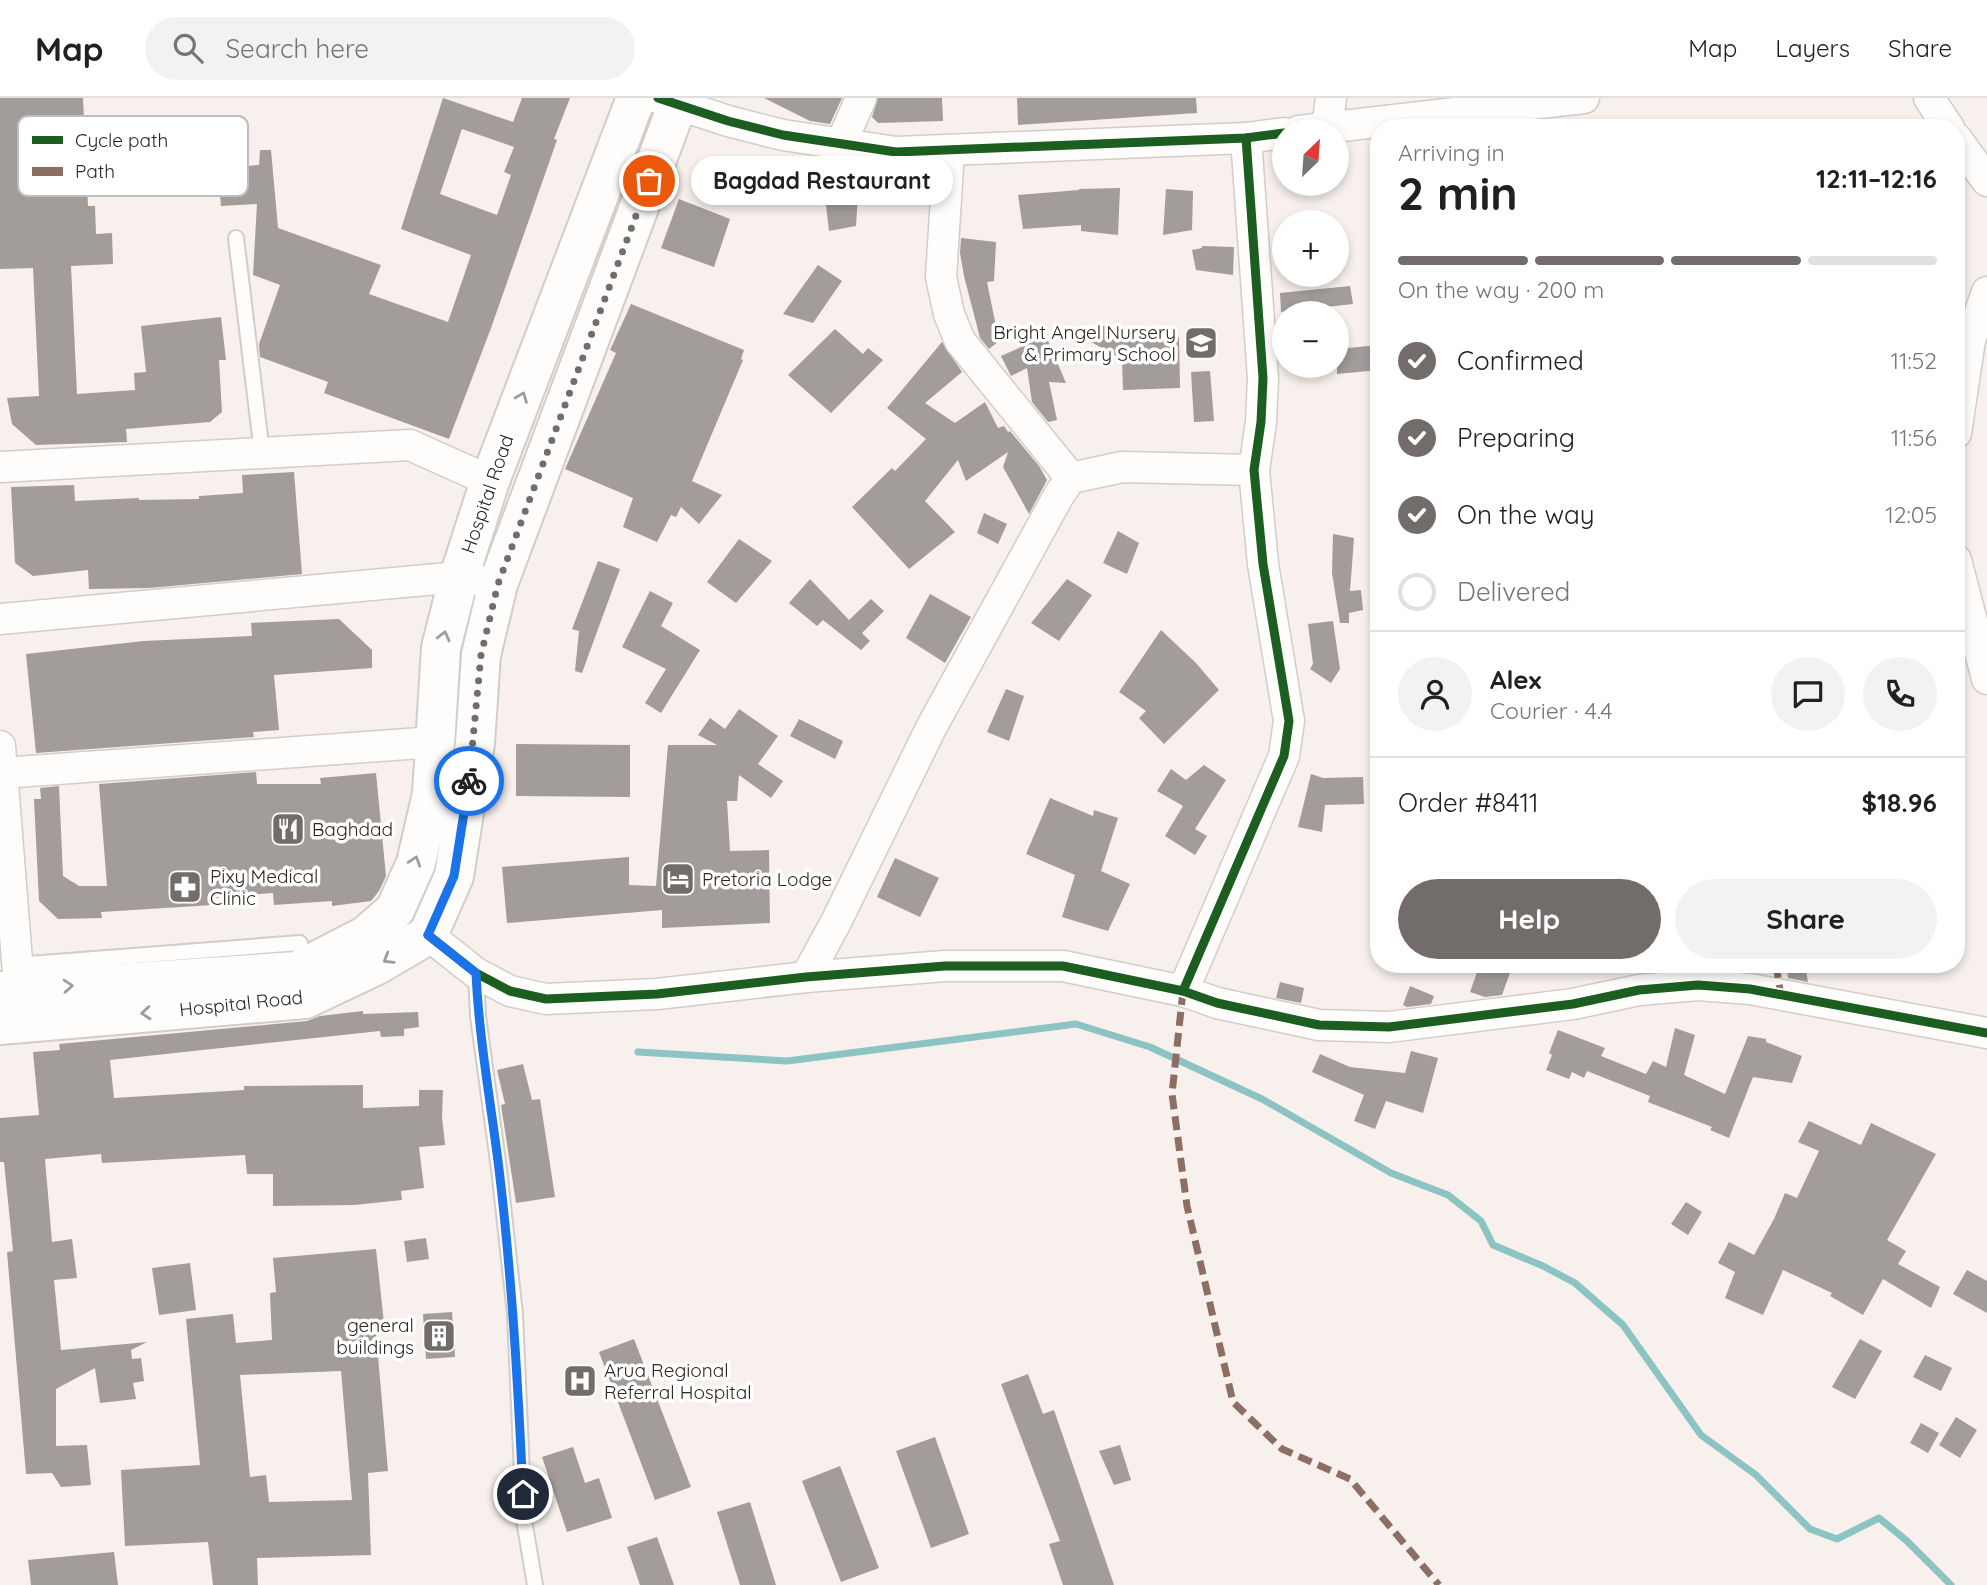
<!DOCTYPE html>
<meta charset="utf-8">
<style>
body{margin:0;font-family:Quicksand,sans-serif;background:#f2f2f2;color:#202124;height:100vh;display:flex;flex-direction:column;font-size:26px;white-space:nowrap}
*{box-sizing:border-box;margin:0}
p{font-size:23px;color:#757577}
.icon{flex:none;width:38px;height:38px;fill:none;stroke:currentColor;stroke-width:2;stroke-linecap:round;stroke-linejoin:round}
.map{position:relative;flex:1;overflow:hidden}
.drawer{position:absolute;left:1370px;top:21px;width:595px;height:854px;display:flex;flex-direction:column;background:#fff;border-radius:28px;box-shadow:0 4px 10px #0003}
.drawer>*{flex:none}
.needle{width:46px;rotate:25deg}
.controls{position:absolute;left:1272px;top:21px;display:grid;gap:14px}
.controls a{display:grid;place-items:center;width:77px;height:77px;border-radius:50%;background:#fff;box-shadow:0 4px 10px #0003;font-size:35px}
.pin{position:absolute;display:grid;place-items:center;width:60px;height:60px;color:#fff;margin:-30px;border:4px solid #fff;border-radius:50%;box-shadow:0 2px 7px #0007}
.courier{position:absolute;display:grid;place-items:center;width:70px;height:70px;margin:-35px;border:5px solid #1a73e8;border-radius:50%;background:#fff;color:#222;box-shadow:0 2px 9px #0007}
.bubble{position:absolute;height:49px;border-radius:24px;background:#fff;box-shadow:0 4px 10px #0003;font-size:23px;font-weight:700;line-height:49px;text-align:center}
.summary em{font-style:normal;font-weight:700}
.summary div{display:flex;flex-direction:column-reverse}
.summary{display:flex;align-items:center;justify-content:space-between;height:119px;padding:0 28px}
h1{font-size:46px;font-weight:700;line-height:52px}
.bar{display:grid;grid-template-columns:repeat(4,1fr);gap:10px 7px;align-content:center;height:84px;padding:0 28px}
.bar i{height:9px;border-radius:5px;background:#e0e0e0}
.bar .on{background:#726d6a}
.bar p{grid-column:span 4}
.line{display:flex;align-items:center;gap:18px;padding:0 28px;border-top:2px solid #e0e0e0}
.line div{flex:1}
.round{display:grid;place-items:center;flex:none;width:74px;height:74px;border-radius:37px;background:#f2f2f2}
ol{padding:0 28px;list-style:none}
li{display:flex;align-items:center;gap:21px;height:77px}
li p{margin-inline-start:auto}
li .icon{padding:7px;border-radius:50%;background:#726d6a;color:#fff;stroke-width:4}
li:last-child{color:#757577}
li i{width:38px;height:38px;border:4px solid #e0e0e0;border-radius:50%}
.button{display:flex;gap:14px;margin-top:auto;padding:14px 28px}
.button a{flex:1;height:80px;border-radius:42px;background:#726d6a;color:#fff;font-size:28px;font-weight:700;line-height:80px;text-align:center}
.button a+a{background:#f2f2f2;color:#202124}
header{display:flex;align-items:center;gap:42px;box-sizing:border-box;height:98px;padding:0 35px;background:#fff;border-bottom:2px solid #e0e0e0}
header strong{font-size:33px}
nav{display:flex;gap:38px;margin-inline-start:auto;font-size:24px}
.search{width:490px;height:63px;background:#f2f2f2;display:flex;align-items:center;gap:18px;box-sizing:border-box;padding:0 24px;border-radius:38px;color:#757577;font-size:26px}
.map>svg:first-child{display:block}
</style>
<header>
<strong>Map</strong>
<div class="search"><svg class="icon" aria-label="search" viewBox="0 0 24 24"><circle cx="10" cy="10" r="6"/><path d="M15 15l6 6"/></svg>Search here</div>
<nav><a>Map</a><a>Layers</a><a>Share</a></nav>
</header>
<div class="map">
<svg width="1987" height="1487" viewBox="0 0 1987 1487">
<rect width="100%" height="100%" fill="#f7f0ec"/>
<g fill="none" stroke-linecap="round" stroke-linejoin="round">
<path stroke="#8cc3c3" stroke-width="7" d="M638 954 787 963 1076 926 1150 949 1262 1001 1391 1075 1448 1097 1481 1123 1493 1147 1543 1168 1575 1185 1623 1227 1701 1337 1756 1377 1810 1431 1837 1441 1879 1420 1907 1443 1951 1487"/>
</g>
<g fill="#a29c9b" fill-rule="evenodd">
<path d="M0 0H83L88 108H95L96 136 112 135 113 166 71 168 77 296 135 292 134 275 146 274 141 228 221 219 226 262H219L222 314 210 324 126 331 127 344 36 347 12 326 7 300 39 298 33 170 0 171Z"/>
<path d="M443 0 513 24 522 0H570L554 41 557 42 491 230 449 341 324 295 328 284 260 259 259 246 280 187 253 177 257 106 221 108 218 70 259 67 260 52H271L278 130 381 167 369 196 448 224 471 157 401 131ZM462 31 514 49 504 74 511 77 497 117 440 96Z"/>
<path d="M764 0H842L830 26 810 23Z"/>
<path d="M878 0H942L943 23 878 25 872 19Z"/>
<path d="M1017 0H1196L1197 15 1018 27Z"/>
<path d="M929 88 928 107H877V93Z"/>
<path d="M1120 90 1118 137 1081 133V127L1023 131 1018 97 1079 92V91Z"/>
<path d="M1166 91 1193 93 1192 132 1163 137Z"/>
<path d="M858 95 856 128 829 133 825 99Z"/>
<path d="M679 101 730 121 714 169 661 150Z"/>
<path d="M961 140 996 144 994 183 987 184 999 243 989 251 980 240 964 178 960 155Z"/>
<path d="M1202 148 1234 149 1233 177 1196 172 1192 152 1202 150Z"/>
<path d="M818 167 842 183 813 225 783 216Z"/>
<path d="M1350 188 1353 206 1281 214 1280 195Z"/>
<path d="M631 206 744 252 741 261 743 262 692 383 722 397 699 426 681 409 676 419 671 417 657 444 623 429 633 400 565 371 616 255 610 252Z"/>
<path d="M1102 227 1129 243 1179 239 1180 290 1123 292 1122 261 1091 244Z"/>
<path d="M835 231 863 256 868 250 883 262 831 315 788 277Z"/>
<path d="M1046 238 1066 285 1049 284 1057 322 1048 324 1032 304 1027 270 1011 278 1001 258Z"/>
<path d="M942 244 962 274 925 305 955 325 985 304 998 330 1004 328 1008 334 1010 333 1039 368 1047 382 1029 416 1003 369 1008 354 966 383 958 362 925 403 955 434 909 471 852 409 892 370 895 373 926 341 887 310Z"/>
<path d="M1379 247V272L1337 276V251Z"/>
<path d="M1210 273 1214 323 1194 324 1191 274Z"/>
<path d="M294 374 302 476 149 490 89 491 88 472 33 478 15 465 11 389 74 387 75 403 139 400V402L199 401V398L243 395 242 377Z"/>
<path d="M984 415 1007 426 998 446 977 435Z"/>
<path d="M1118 433 1139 445 1127 476 1103 465Z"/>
<path d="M1333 436 1354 440 1350 493 1361 492 1363 512 1349 515V525H1340L1332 475Z"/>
<path d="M739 441 772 463 736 505 707 484Z"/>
<path d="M598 463 620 471 582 575 575 573 579 533 572 531Z"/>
<path d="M810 481 849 522 871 501 884 513 862 535 870 543 861 552 823 522 817 528 789 505Z"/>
<path d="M1067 481 1092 497 1059 543 1031 525Z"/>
<path d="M650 493 673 505 661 528 700 552 661 615 645 605 666 571 622 549Z"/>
<path d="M930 496 971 519 945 565 906 540Z"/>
<path d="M339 521 372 552V570L274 577 279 632 253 634 254 639 36 655 26 556 144 543 252 538 251 525Z"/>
<path d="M1333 523 1340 571 1331 585 1310 571 1313 566 1308 526Z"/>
<path d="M1161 532 1196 565 1219 592 1164 646 1139 620 1146 613 1119 594Z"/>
<path d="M1006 591 1024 598 1009 643 987 634Z"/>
<path d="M739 611 778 638 758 666 783 683 771 700 739 677 737 703H727L730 753 769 752 770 825 662 830V812L507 825 502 769 629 759V787L656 788 668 647H717L698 637 710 620 725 631Z"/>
<path d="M799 621 843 643 835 661 790 638Z"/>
<path d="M516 646 630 647V699L516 698Z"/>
<path d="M1204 667 1226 682 1195 731 1207 738 1195 757 1165 738 1183 708 1157 693 1171 671 1186 682Z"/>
<path d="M256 674 257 686H321L320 680 376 675 386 778 379 793 371 803 332 808V803L274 807 273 795 212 800 213 807 101 814 102 820 58 821 39 803 34 701H41L40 690 59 688 63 778 79 788H107L99 686Z"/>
<path d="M1311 676 1323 680 1363 679 1364 706 1325 707 1322 734 1298 729Z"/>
<path d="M1050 700 1093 718 1094 712 1118 720 1101 773 1130 786 1108 833 1062 819 1075 777 1026 756Z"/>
<path d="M895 760 939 780 920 819 877 799Z"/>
<path d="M1480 866H1494L1511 872 1502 897 1485 899 1470 894Z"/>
<path d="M1786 866H1805L1808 884 1788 880Z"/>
<path d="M1280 884 1304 890 1301 905 1276 900Z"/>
<path d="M1410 888 1434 898 1431 906 1407 909 1403 907Z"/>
<path d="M363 913V916L418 914 419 929 404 931V938L381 939 380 933 110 962 114 1000 244 992V988L363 987V1010L419 1008V992H443L442 1018 445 1047 419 1049 424 1090 401 1093 402 1102 354 1107 273 1108V1076H247L245 1057 102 1065 101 1056 45 1061 52 1144 72 1141 77 1180 54 1182 61 1252 147 1244 131 1252 132 1261 141 1260 144 1283 133 1285 136 1301 100 1305 95 1270 56 1291V1348L87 1347 91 1387 61 1389 52 1375 26 1376 7 1154 13 1153 4 1064H0V1020L39 1017 33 954 60 952 59 946 307 923 320 918Z"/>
<path d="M1675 930 1695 937 1684 977 1725 996 1748 938 1766 941V944L1802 958 1792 985 1753 979 1729 1040 1710 1032 1712 1029 1648 1004 1650 998 1587 973 1584 980 1572 974 1569 981 1546 972 1552 957 1549 955 1558 932 1605 950 1601 958 1646 976 1653 963 1666 969Z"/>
<path d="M1411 953 1438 960 1423 1015 1386 1003 1375 1031 1354 1023 1364 997 1312 974 1320 956 1350 969 1405 975Z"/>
<path d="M523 966 532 1002 540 1001 555 1099 516 1105 501 1007 505 1006 497 972Z"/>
<path d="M1809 1023 1861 1047 1871 1025 1936 1056 1887 1142 1906 1153 1898 1166 1940 1189 1931 1210 1883 1181 1863 1217 1830 1198 1832 1195 1783 1172 1763 1217 1725 1200 1735 1174 1718 1165 1729 1144 1754 1157 1774 1121 1785 1095 1797 1100 1819 1053 1798 1044Z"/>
<path d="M1686 1104 1702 1114 1688 1137 1671 1126Z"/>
<path d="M426 1140 429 1161 407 1164 404 1143Z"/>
<path d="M376 1151 385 1234 376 1235 388 1373 368 1375 371 1457 257 1460 258 1487H213L208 1444 125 1448 121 1372 200 1367 186 1221 233 1216 236 1245 272 1242 270 1195 276 1194 273 1160ZM341 1273 352 1402 269 1404 266 1377 250 1379 240 1277Z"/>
<path d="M190 1165 196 1212 159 1217 152 1170Z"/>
<path d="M1967 1172 1987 1183V1215L1953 1196Z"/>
<path d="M452 1214 455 1259 426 1261 423 1216Z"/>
<path d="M634 1241 691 1389 655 1402 599 1254Z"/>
<path d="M1860 1241 1882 1253 1855 1301 1832 1289Z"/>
<path d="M1925 1257 1952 1270 1941 1293 1913 1279Z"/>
<path d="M1028 1276 1043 1316 1054 1312 1114 1487H1063L1049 1446 1060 1443 1001 1286Z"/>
<path d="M1956 1319 1977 1332 1960 1360 1939 1347Z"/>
<path d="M1921 1325 1939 1335 1928 1355 1910 1345Z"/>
<path d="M935 1339 969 1436 931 1450 896 1353Z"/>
<path d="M1120 1347 1131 1382 1114 1387 1099 1353Z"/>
<path d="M573 1349 585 1385 599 1380 612 1420 567 1434 542 1359Z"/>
<path d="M840 1368 879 1470 841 1484 802 1383Z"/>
<path d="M750 1404 776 1487H740L717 1414Z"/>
<path d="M657 1439 674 1487H640L627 1449Z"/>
<path d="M114 1454 118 1487H31L28 1462Z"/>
</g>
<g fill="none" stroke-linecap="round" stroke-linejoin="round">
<defs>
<g id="lane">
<path d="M236 140 262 355"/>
<path d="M16 867 300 845"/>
<path d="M476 876 478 918 499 1071 515 1216 524 1422 535 1487"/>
</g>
<g id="street">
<path d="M658 0 728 23 783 37 896 54 1246 40 1284 35"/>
<path d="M1929 0 1949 30"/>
<path d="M1327 30 1331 0"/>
<path d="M1299 33 1584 0"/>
<path d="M1956 40 1987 83"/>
<path d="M841 46 861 0"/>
<path d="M949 53 941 179 949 216 960 243 1071 380"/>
<path d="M1956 335 1970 242 1987 194"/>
<path d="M0 369 410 347 490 383"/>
<path d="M1956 462 1987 581"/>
<path d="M0 521 459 479 477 482"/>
<path d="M0 648 21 913"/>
<path d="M2 675 435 644"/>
<path d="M428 837 476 875 510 893 546 901 657 896 806 879 945 868H1063L1183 893 1217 905 1319 927 1389 929 1573 906 1639 892 1698 887 1750 891 1987 935"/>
<path d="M806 879 836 824 931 630 1059 397 1071 380 1122 369 1254 372"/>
<path d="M1183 893 1284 658 1289 623 1263 466 1254 372 1261 324 1263 280 1246 40"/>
</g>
<g id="secondary">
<path d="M0 893 297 873 365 838 395 812 416 765 432 696 441 550 459 479 490 383 636 0"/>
<path d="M0 927 305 901 377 867 428 837 454 778 475 645 481 557 498 486 680 0"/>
</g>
</defs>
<use href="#lane" stroke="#d2cdc9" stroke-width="18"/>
<use href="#street" stroke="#d2cdc9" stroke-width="33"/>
<use href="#secondary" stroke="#d2cdc9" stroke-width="42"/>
<use href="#lane" stroke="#fefdfc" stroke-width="14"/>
<use href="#street" stroke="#fefdfc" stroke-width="30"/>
<use href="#secondary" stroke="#fefdfc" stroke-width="38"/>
<g stroke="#8d6e63" stroke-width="7" stroke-dasharray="14 7" stroke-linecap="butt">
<path d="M1776 866 1781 898"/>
<path d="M1183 893 1172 996 1187 1108 1233 1304 1282 1351 1350 1381 1439 1487"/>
</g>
<defs>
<g id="cycleway">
<path d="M658 0 728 23 783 37 896 54 1246 40 1284 35"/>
<path d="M428 837 476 875 510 893 546 901 657 896 806 879 945 868H1063L1183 893 1217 905 1319 927 1389 929 1573 906 1639 892 1698 887 1750 891 1987 935"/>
<path d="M1183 893 1284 658 1289 623 1263 466 1254 372 1261 324 1263 280 1246 40"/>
</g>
</defs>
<use href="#cycleway" stroke="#fff" stroke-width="13"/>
<use href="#cycleway" stroke="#1b5e20" stroke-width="9"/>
</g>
<defs><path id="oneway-chevron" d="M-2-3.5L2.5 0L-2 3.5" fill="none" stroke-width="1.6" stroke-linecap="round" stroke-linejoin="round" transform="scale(1.75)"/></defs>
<g stroke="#9f9d9b">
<use href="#oneway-chevron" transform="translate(522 299) rotate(-69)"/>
<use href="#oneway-chevron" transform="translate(444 538) rotate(-76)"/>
<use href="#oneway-chevron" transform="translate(415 763) rotate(-72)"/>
<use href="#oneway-chevron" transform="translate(388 861) rotate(149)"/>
<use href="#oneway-chevron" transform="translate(68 888) rotate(-4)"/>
<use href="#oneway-chevron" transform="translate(146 915) rotate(175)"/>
</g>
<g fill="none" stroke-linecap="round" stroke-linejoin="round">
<path stroke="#726d6a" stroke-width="7" stroke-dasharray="0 12.6" d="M469 683 481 557 498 486 649 83"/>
<path stroke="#1a73e8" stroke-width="9" d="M469 683 454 778 428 837 476 875C479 941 491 1006 499 1071 512 1180 518 1287 523 1396"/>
</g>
<defs>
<symbol id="school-square" viewBox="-11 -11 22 22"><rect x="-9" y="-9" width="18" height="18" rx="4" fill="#726d6a" stroke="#fff"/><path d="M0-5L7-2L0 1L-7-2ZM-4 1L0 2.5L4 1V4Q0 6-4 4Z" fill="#fff"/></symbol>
<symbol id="restaurant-square" viewBox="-11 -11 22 22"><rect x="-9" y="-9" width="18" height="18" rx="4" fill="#726d6a" stroke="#fff"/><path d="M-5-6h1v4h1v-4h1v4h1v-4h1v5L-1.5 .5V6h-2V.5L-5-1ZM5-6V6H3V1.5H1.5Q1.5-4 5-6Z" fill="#fff"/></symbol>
<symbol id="hotel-square" viewBox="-11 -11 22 22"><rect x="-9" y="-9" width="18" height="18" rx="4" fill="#726d6a" stroke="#fff"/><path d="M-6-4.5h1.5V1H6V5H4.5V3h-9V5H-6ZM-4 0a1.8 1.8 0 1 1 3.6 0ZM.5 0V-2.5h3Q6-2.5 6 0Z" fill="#fff"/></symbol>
<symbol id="pharmacy-square" viewBox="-11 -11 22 22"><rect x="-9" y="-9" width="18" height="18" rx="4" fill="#726d6a" stroke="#fff"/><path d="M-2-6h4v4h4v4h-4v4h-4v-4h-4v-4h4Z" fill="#fff"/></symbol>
<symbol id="building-square" viewBox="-11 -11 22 22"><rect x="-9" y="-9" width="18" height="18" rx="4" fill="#726d6a" stroke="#fff"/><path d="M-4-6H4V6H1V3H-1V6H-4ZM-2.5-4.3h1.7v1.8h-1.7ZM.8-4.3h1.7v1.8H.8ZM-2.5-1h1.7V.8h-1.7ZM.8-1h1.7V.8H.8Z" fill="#fff"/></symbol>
<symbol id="hospital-square" viewBox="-11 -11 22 22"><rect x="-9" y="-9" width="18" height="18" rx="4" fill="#726d6a" stroke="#fff"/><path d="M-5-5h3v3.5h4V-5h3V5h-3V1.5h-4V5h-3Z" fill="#fff"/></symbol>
</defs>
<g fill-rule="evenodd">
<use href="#school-square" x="1182" y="226" width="38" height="38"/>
<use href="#restaurant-square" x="269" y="712" width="38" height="38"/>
<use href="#hotel-square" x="659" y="762" width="38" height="38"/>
<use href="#pharmacy-square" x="166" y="770" width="38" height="38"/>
<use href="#building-square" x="420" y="1219" width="38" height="38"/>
<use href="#hospital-square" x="561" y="1264" width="38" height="38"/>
</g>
<g text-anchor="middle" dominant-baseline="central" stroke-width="7" stroke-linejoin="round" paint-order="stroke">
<g font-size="19" fill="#2b2724" stroke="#fff" text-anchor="start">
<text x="1176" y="234" text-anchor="end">Bright Angel Nursery<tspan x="1176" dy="22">&amp; Primary School</tspan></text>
<text x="312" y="731">Baghdad</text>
<text x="210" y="778">Pixy Medical<tspan x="210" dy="22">Clinic</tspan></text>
<text x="702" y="781">Pretoria Lodge</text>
<text x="414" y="1227" text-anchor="end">general<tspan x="414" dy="22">buildings</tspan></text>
<text x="604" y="1272">Arua Regional<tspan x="604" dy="22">Referral Hospital</tspan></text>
</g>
<g font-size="19" fill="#2b2724" stroke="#fff">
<text transform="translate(487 396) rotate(-71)">Hospital Road</text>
<text transform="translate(241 905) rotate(-6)">Hospital Road</text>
</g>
</g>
<rect x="18" y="18" width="230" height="80" rx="10" fill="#fff" stroke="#bfbebd" stroke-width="2"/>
<rect x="32" y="38" width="31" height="8" fill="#1b5e20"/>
<rect x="32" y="69" width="31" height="9" fill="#8d6e63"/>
<g font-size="19" fill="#2b2724">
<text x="75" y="49">Cycle path</text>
<text x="75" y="80">Path</text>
</g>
</svg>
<div class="controls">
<a><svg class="needle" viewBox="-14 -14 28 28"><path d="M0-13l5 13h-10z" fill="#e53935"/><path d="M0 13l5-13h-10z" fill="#757577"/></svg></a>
<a>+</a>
<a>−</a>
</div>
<div class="pin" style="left:649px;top:83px;background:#ea580c"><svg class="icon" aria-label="bag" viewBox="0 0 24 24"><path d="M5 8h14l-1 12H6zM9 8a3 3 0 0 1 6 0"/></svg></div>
<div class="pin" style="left:523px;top:1396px;background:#1f2937"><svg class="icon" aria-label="home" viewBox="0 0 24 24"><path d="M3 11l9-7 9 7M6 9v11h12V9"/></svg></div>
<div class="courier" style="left:469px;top:683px"><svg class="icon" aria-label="bike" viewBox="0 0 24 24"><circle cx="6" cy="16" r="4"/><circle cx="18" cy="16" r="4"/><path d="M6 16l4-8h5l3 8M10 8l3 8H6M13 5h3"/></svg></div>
<div class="bubble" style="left:691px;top:58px;width:262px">Bagdad Restaurant</div>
<section class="drawer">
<div class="summary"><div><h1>2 min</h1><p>Arriving in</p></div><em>12:11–12:16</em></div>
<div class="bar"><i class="on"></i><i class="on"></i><i class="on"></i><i></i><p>On the way · 200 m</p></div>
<ol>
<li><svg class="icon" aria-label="check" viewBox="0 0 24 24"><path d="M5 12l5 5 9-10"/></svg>Confirmed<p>11:52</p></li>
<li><svg class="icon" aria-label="check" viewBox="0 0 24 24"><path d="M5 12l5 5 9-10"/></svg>Preparing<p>11:56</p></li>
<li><svg class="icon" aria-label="check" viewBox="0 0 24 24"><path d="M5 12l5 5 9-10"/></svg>On the way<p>12:05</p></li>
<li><i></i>Delivered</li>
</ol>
<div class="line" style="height:126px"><a class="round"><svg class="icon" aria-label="person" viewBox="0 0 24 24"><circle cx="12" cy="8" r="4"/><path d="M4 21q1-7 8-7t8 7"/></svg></a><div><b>Alex</b><p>Courier · 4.4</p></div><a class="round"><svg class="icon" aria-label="chat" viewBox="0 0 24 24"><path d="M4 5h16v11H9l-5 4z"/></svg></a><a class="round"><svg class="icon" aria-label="phone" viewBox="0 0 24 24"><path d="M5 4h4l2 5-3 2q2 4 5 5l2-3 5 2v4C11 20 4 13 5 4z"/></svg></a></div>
<div class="line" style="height:91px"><div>Order #8411</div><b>$18.96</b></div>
<div class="button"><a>Help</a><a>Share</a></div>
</section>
</div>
